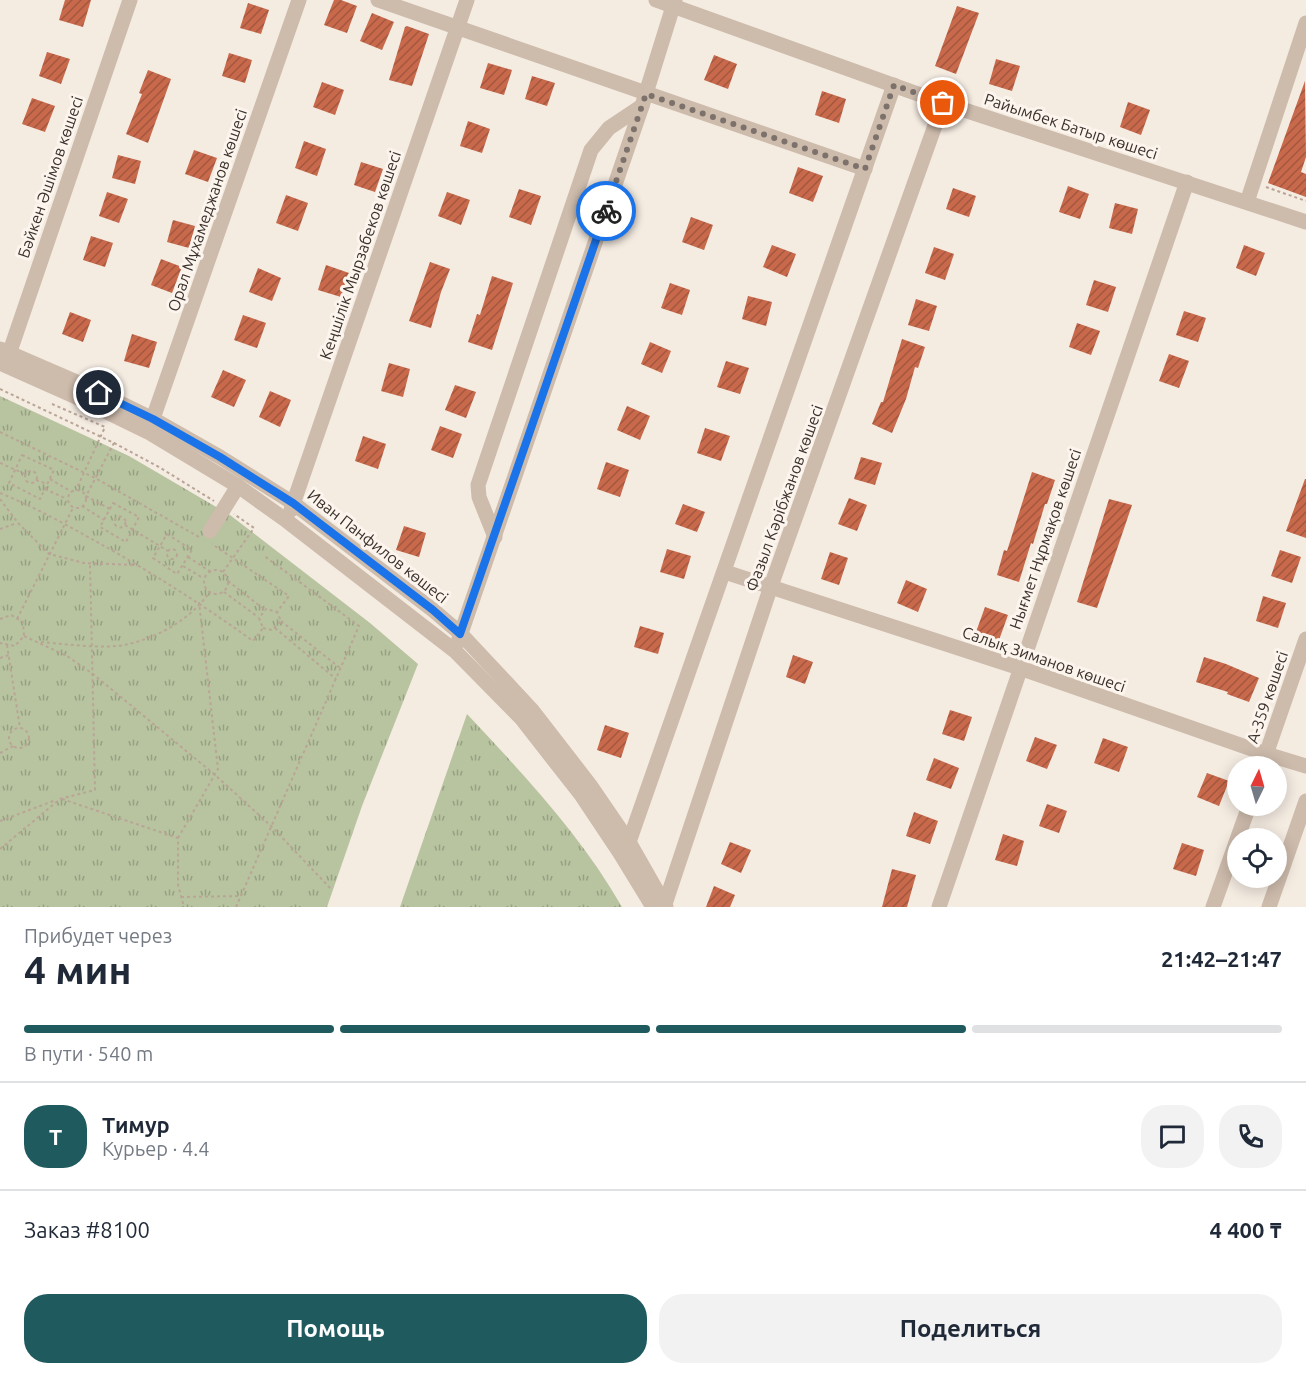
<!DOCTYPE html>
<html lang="ru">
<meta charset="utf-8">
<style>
body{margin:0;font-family:Ubuntu,sans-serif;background:#f2f2f3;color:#1f2937;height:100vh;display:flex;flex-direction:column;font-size:22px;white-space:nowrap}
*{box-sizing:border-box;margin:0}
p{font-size:20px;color:#747a83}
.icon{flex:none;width:33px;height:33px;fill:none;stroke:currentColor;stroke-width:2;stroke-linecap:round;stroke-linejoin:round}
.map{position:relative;height:907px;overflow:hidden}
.panel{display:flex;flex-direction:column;background:#fff;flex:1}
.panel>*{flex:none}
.needle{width:39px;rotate:5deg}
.controls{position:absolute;left:1227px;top:756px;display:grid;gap:12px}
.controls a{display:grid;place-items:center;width:60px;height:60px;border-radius:50%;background:#fff;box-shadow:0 3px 15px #0003;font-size:30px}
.pin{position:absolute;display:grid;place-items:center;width:51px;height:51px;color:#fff;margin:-26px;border:3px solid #fff;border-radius:50%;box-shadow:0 2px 6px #0007}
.courier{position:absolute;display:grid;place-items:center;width:60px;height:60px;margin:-30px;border:4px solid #1a73e8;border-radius:50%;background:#fff;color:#222;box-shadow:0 2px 8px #0007}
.overview em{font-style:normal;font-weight:700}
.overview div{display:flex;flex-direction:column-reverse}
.overview{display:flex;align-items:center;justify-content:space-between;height:102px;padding:0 24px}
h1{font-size:39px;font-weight:700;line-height:45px}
.bar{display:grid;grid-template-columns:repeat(4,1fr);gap:9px 6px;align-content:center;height:72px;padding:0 24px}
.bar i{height:8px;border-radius:4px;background:#e0e1e3}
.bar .on{background:#1f5a5e}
.bar p{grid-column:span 4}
.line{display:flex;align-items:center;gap:15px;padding:0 24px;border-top:2px solid #e0e1e3}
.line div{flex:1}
.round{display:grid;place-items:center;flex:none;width:63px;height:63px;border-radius:24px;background:#f2f2f3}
.primary-button{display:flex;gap:12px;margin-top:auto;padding:12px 24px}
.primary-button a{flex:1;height:69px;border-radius:24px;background:#1f5a5e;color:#fff;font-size:24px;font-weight:700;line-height:69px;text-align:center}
.primary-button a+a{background:#f2f2f3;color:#1f2937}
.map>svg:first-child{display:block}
</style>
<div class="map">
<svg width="1306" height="907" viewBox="0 0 1306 907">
<defs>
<pattern id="park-tufts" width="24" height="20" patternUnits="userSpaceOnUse" patternTransform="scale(1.5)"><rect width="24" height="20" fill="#b8c4a0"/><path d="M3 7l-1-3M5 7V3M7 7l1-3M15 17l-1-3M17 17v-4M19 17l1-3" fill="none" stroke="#97a083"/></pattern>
<pattern id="building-hatch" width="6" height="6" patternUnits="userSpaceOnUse" patternTransform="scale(1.5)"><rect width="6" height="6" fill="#c8694b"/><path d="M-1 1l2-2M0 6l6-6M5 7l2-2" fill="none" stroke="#a4573f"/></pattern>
</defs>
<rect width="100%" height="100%" fill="#f4ebe1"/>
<g fill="url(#park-tufts)">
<path d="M0 396 129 456 230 515 370 623 418 664 362 806 327 907H0Z"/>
<path d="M467 714C523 774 581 835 622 907H400Z"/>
</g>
<g fill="url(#building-hatch)">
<path d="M65 0H91L83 27 59 20Z"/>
<path d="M334 0H341L357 6 347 33 324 25Z"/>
<path d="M248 3 269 10 261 34 240 28Z"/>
<path d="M957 6 979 13 956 74 935 66Z"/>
<path d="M372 13 394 22 382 50 360 41Z"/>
<path d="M407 26 429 34 412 86 389 80 405 27Z"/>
<path d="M47 52 70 59 61 84 39 76Z"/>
<path d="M229 53 252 60 245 83 222 76Z"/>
<path d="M714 55 737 64 728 89 704 80Z"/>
<path d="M996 59 1020 66 1012 91 989 84Z"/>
<path d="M488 63 512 70 504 95 480 88Z"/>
<path d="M148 70 171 79 148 143 126 134 142 94 139 93Z"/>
<path d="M532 76 555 83 547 106 525 99Z"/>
<path d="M1305 81 1306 157 1301 172 1306 174V197L1268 183Z"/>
<path d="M322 82 344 90 335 115 313 107Z"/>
<path d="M822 91 846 99 839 123 815 115Z"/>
<path d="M32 98 55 106 45 132 22 124Z"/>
<path d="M1128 102 1150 110 1141 135 1120 127Z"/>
<path d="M468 121 490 129 482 153 460 146Z"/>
<path d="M304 141 326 149 317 176 295 168Z"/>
<path d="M194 150 217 158 208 182 185 174Z"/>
<path d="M118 155 141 161 135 184 112 178Z"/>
<path d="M361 162 383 169 375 192 354 185Z"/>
<path d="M798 167 823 176 813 202 789 193Z"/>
<path d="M1068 186 1089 194 1080 219 1059 212Z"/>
<path d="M953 188 976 196 969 217 946 209Z"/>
<path d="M519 189 541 196 531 225 509 217Z"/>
<path d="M107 192 128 199 119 223 99 216Z"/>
<path d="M447 192 470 200 461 225 438 216Z"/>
<path d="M286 195 308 203 298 231 276 223Z"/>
<path d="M1115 203 1138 209 1132 234 1109 228Z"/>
<path d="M691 217 713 225 704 250 682 242Z"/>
<path d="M173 220 195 226 189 248 167 242Z"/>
<path d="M91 236 113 243 105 267 83 260Z"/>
<path d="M772 245 796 254 787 277 763 267Z"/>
<path d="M1244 245 1265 253 1256 276 1236 268Z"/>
<path d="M934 247 954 254 945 280 925 273Z"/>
<path d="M161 259 182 267 172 293 151 285Z"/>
<path d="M430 262 450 269 441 292 431 328 409 321Z"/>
<path d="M326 265 349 273 341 297 318 290Z"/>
<path d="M258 268 281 278 272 301 249 292Z"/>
<path d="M492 276 513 283 492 350 468 342 477 314 480 315Z"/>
<path d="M1094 280 1116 287 1108 312 1086 305Z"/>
<path d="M670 283 690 290 682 315 661 308Z"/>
<path d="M748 296 772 302 766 326 742 319Z"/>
<path d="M916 299 937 306 929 331 908 325Z"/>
<path d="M1184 311 1206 318 1198 342 1176 335Z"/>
<path d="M70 312 91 320 83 342 62 334Z"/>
<path d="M243 315 266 323 257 348 234 340Z"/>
<path d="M1077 323 1100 331 1091 355 1069 347Z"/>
<path d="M132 334 157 342 149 368 124 361Z"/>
<path d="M902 339 925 347 918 368 915 367 906 399 892 433 872 424 881 402H883Z"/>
<path d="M650 342 671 351 662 373 641 364Z"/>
<path d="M1169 354 1189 361 1179 388 1159 381Z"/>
<path d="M726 361 749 368 740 394 717 387Z"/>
<path d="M389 363 410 369 403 397 381 391Z"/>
<path d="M223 370 246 380 234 407 211 397Z"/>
<path d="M455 385 476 392 466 418 445 410Z"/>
<path d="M270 391 291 400 280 427 259 417Z"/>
<path d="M627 406 650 416 640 440 617 430Z"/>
<path d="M440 426 462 434 453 458 431 450Z"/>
<path d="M705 428 730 436 721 461 697 453Z"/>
<path d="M363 436 386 444 378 469 355 461Z"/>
<path d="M861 457 882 463 875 485 854 479Z"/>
<path d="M606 462 629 470 620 497 597 489Z"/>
<path d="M1032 472 1055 480 1047 504H1045L1033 544 1031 543 1019 582 997 575 1004 550 1007 551Z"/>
<path d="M1305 479H1306V538L1286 531Z"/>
<path d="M849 498 867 505 857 531 838 524Z"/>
<path d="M1109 499 1132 505 1097 608 1077 602Z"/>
<path d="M683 504 705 512 697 532 675 524Z"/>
<path d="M404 526 426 533 419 557 396 550Z"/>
<path d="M667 549 691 556 684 579 660 572Z"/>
<path d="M1280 550 1301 557 1292 583 1271 576Z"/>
<path d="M830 552 848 558 839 585 821 579Z"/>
<path d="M906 580 927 589 918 612 897 603Z"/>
<path d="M1263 596 1286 603 1278 628 1256 621Z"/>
<path d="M985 607 1008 615 999 640 976 632Z"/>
<path d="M640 626 664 633 658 654 634 647Z"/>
<path d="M793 655 813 662 805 684 786 677Z"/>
<path d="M1204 657 1226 664 1259 678 1249 702 1227 694 1228 692 1196 682Z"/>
<path d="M950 710 972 717 964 741 942 734Z"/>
<path d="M605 725 629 733 621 758 597 750Z"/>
<path d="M1035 737 1057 745 1047 769 1026 761Z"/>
<path d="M1103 738 1128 747 1119 772 1094 763Z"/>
<path d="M934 758 959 768 951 789 926 780Z"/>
<path d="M1207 773 1229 781 1219 806 1197 797Z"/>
<path d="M1047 804 1067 811 1059 833 1039 826Z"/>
<path d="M914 812 938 821 930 844 906 836Z"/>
<path d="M1003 834 1024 841 1017 866 995 860Z"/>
<path d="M730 842 751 850 741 873 721 864Z"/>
<path d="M1182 843 1204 850 1196 876 1173 869Z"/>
<path d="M892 869 916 875 907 907H882Z"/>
<path d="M714 886 735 895 730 907H706Z"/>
</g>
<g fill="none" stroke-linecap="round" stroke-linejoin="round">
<g stroke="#b9a596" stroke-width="2" stroke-dasharray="3 3" stroke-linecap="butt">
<path d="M1266 187 1306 201"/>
<path d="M0 389 114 443 86 496 110 509"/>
<path d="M52 404 105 427 76 490"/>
<path d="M0 432 95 478 199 537"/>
<path d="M114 443 159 467 214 501"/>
<path d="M22 455 54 470 40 499 9 483Z"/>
<path d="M0 463 25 474"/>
<circle cx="31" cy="477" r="6"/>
<path d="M50 479 72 492"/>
<path d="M36 480 47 484"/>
<path d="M45 489 67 499"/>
<circle cx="77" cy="499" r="9"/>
<path d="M0 493C37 508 72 528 106 547 157 576 206 607 253 641L263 628 259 618 266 609 277 612 289 596 212 544"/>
<path d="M0 499 18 523 49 554 84 563 136 565"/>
<path d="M113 503 139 517 126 542 100 527Z"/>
<path d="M82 506 104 520"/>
<circle cx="120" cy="522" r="5.5"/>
<path d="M125 525 168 551"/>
<path d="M0 529 17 523"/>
<path d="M167 534 192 550 177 574 153 558Z"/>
<circle cx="172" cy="554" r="5"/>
<path d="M188 557 211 572"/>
<path d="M183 566 203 578"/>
<circle cx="216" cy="582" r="12"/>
<path d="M223 572 254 528 234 514"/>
<path d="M228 581 265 610"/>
<path d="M224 592 258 617"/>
<path d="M0 619 11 615 23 622 24 636 15 646 0 643"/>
<path d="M17 619 73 508"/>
<path d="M281 621 340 668"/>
<path d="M263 628 272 630 281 621 277 612"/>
<path d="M275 628 336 679"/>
<path d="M24 636 67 656 93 674 214 774 271 826 331 889"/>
<path d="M41 642C66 644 105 650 129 644 161 636 190 619 210 592"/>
<path d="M7 645 20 728"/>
<path d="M0 658 9 655"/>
<circle cx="19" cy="738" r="10"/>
<path d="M0 753 13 746"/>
<path d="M62 799 178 838V885L184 907"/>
<path d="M0 821 56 800"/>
<path d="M178 838 218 769 199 602"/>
<path d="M0 849 60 799 95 790 90 563"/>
<path d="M181 897 241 896"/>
<path d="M236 907 359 626 263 555"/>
</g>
<g stroke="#cdbbac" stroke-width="15">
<path d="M378 0 865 169"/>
<path d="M656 0 943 103 1306 222"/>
<path d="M1247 202 1306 23"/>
<path d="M0 349 81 384 153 419 220 457 293 503 433 610 461 634 532 710 590 785 629 842 666 907"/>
<path d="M7 360 130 0"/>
<path d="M0 363 76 397 150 433 238 486 287 521 455 651 521 718 582 796 620 853 653 907"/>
<path d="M150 427 299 0"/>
<path d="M291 510 467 0"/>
<path d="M210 531 238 486"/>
<path d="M495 537 479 497 478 485 591 150 609 128 642 106"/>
<path d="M725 572 1020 668 1266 754 1306 766"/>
<path d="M458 642 642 106 675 0"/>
<path d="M1262 766 1306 639"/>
<path d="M626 846 629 842 894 85"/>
<path d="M664 907 771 586 943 103"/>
<path d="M939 907 1187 182"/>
<path d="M1213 907 1249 806"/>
<path d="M1269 907 1306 801"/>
</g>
</g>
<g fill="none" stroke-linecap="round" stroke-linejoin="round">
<path stroke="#7c716b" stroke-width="6" stroke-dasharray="0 10.8" d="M606 211 646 94 865 169 894 85 943 103"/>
<path stroke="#1a73e8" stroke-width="8" d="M99 393 153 419 220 457 293 503 433 610 460 634 606 211"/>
</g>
<g text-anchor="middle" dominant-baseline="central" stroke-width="6" stroke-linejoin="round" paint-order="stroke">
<g font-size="16" fill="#3b302b" stroke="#fbf5ee">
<text transform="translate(1071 126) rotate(18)">Райымбек Батыр көшесі</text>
<text transform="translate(50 177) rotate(-71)">Бәйкен Әшімов көшесі</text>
<text transform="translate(207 210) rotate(-71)">Орал Мұхамеджанов көшесі</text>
<text transform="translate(360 255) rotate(-71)">Кеңшілік Мырзабеков көшесі</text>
<text transform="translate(784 498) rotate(-70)">Фазыл Кәрібжанов көшесі</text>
<text transform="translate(1045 539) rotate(-71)">Нығмет Нұрмақов көшесі</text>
<text transform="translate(378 546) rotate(38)">Иван Панфилов көшесі</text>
<text transform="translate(1044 659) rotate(19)">Салық Зиманов көшесі</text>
<text transform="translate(1267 697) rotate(-71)">А-359 көшесі</text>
</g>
</g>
</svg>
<div class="controls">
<a><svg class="needle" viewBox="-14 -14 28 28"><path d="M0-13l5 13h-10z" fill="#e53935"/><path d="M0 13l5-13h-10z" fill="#747a83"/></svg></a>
<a><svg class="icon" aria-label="locate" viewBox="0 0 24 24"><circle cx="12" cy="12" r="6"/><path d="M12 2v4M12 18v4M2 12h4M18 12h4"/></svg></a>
</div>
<div class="pin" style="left:943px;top:103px;background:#ea580c"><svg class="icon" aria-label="bag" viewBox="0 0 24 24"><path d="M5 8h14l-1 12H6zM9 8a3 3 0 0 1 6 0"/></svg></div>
<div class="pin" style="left:99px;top:393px;background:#1f2937"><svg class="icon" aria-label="home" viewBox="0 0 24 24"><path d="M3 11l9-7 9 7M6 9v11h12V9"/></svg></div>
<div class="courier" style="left:606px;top:211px"><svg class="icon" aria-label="bike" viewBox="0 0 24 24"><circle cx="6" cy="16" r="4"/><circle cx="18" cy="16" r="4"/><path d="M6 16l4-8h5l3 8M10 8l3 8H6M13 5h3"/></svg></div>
</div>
<section class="panel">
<div class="overview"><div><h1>4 мин</h1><p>Прибудет через</p></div><em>21:42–21:47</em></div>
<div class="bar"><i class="on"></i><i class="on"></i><i class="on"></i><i></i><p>В пути · 540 m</p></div>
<div class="line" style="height:108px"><b class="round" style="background:#1f5a5e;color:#fff">Т</b><div><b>Тимур</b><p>Курьер · 4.4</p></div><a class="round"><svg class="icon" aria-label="chat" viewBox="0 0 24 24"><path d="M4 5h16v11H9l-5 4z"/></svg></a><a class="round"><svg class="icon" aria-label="phone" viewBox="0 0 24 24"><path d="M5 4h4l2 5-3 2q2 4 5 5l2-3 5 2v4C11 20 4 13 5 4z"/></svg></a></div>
<div class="line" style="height:78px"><div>Заказ #8100</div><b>4 400 ₸</b></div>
<div class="primary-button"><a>Помощь</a><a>Поделиться</a></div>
</section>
